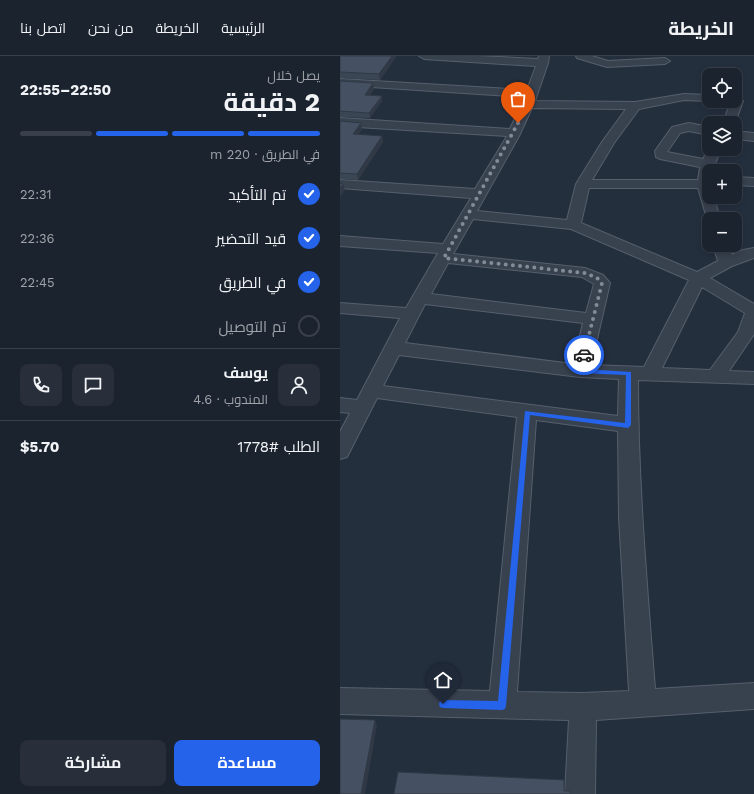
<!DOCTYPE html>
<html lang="ar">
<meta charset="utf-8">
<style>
body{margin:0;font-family:"Work Sans",Cairo,sans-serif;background:#282f3a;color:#f1f3f6;direction:rtl;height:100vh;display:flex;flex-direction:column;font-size:15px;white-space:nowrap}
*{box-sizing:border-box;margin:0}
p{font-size:13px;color:#a0a4aa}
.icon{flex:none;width:22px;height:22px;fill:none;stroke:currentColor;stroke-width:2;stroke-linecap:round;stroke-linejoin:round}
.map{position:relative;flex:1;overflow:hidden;direction:ltr}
.sheet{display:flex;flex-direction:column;background:#1b232e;width:340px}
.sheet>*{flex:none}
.tools{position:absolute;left:362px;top:12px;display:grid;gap:8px}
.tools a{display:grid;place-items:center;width:40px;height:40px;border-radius:8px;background:#1b232e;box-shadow:0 2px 6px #0003,0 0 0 1px #39404a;font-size:20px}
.pin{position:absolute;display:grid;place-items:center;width:34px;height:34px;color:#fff;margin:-41px -17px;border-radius:50% 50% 50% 0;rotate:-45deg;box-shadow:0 0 4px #0007}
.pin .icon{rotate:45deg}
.courier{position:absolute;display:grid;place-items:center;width:40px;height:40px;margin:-20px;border:3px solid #2563eb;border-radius:50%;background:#fff;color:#222;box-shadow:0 1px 5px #0007}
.summary em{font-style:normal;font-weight:700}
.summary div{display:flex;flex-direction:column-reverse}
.summary{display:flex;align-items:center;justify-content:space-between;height:68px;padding:0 20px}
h1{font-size:26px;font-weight:700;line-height:30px}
.bar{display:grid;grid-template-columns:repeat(4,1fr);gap:6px 4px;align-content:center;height:48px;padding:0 20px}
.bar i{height:5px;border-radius:3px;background:#39404a}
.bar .active{background:#2563eb}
.bar p{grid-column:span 4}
.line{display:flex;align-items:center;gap:10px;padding:0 20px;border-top:1px solid #39404a}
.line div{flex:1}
.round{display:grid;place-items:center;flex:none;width:42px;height:42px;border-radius:8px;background:#282f3a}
ol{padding:0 20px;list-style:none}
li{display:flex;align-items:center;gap:12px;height:44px}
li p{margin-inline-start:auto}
li .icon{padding:4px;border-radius:50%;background:#2563eb;color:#fff;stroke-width:4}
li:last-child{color:#a0a4aa}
li i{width:22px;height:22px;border:2px solid #39404a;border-radius:50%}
.cta{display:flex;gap:8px;margin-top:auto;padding:8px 20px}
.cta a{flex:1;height:46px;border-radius:8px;background:#2563eb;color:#fff;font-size:16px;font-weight:700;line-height:46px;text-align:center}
.cta a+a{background:#282f3a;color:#f1f3f6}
header{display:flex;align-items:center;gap:24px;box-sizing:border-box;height:56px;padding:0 20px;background:#1b232e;border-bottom:1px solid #39404a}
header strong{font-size:19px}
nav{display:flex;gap:22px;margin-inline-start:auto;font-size:14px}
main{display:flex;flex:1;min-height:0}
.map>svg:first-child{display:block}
</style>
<header>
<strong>الخريطة</strong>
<nav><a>الرئيسية</a><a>الخريطة</a><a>من نحن</a><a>اتصل بنا</a></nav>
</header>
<main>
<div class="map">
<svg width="414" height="738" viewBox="0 0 414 738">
<rect width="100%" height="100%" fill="#242f3e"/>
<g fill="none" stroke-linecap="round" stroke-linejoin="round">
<defs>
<g id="minor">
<path d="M79 0H138L198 3 199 0H209L208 7 195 45 295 46 344 38 369 39V45H371H369L344 44 299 53 274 87 252 124H358L360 111 320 103 316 101 315 95 332 71 349 67 369 71V79L349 75 340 77 327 96 363 103 369 92 381 93 372 115H369V141H374L380 163H369V166H368L358 132H249L241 167 357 216 378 205 373 189H389L392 199 403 194 414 192V202L392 210 370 222 414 248V278L389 315 414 316V328L298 324C298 427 307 530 315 633L414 627V653L256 664 255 738H225L229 664 0 658V632L150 635 177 361 37 342 7 401 0 403V376L10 357 0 356V342L17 344 60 262 0 257V247L66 252 98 197 0 190V180L103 188 131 142 0 132V124L135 133 167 80 0 70V62L170 73 185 41 0 29V23L187 34 196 10 84 3ZM192 52 286 53 262 86 236 128 227 164 137 155 179 80ZM133 163 231 173 349 224 304 311 251 309 270 227 263 219 245 212 113 198ZM108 207 242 221 254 228 246 257 91 238ZM362 231 405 257 398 276 370 314 322 312ZM85 248 243 267 233 308 65 287ZM59 299 240 321 279 323 278 360 43 330ZM196 364 278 375 279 461 289 635 243 637 177 636Z"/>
<path d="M236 0H252L268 5 325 2 330 5 325 8 267 11 237 2Z"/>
<path d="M395 42 401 43 403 45 395 67H383L391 45H395Z"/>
<path d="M395 75 414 77V85L395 83Z"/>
<path d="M395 121 414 122V130L395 129Z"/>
</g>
</defs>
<use href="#minor" stroke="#565f6c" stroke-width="2"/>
<use href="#minor" fill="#38414e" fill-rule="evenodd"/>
</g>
<g fill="#3b4654">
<path d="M0 0H56V1L40 24 0 22Z"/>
<path d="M0 25 33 27 34 33 30 39 42 45 30 62 0 61Z"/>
<path d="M0 65 22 73 18 79 42 80 43 86 18 124 0 123Z"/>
</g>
<g fill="#303945">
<path d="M52 0H56V1L40 24 39 18Z"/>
<path d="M33 27 34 33 26 44 25 39Z"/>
<path d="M42 40V45L30 62 29 57Z"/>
<path d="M21 67 22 73 14 84 13 78Z"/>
<path d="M42 80 43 86 18 124 17 118Z"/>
<path d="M3 128 5 134 0 141V133Z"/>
<path d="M35 664 37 669 25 738H21Z"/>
</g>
<g fill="#455162" stroke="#303945">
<path d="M0 0H52L39 18 0 16Z"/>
<path d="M0 25 33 27 25 39 42 40 29 57 0 55Z"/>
<path d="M0 65 21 67 13 78 42 80 17 118 0 117Z"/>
<path d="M0 127 3 128 0 133Z"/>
<path d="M0 663 35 664 21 738H0Z"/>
<path d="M58 716 224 724V735H230V738H54Z"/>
</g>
<path fill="#2563eb" d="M241 297 247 299 243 313 291 316V369L288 372 190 359 166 650 165 653 162 654 103 652 100 651 99 648 100 645 103 644 158 645 185 355 285 367 286 319 238 317Z"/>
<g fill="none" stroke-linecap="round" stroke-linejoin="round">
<path stroke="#828b98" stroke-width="4" stroke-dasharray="0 7.2" d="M178 67 104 202 245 217 257 222 262 227 244 299"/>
</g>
</svg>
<div class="tools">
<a><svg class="icon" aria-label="locate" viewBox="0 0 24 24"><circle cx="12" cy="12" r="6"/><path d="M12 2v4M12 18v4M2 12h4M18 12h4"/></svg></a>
<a><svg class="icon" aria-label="layers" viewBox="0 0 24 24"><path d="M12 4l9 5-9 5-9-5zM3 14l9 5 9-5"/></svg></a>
<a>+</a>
<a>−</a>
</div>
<div class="pin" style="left:178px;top:67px;background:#ea580c"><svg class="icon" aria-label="bag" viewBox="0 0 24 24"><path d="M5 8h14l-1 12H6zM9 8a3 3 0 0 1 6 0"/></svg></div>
<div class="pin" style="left:103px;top:648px;background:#1f2937"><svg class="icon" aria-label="home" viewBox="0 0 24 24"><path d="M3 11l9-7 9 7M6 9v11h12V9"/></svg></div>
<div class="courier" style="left:244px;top:299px"><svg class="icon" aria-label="car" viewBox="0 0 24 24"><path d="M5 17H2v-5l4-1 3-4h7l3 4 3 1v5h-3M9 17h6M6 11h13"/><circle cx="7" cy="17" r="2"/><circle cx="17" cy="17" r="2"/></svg></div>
</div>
<section class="sheet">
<div class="summary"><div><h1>2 دقيقة</h1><p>يصل خلال</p></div><em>22:50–22:55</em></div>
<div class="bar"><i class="active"></i><i class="active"></i><i class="active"></i><i></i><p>في الطريق · 220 m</p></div>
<ol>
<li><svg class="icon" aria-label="check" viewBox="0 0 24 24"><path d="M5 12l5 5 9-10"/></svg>تم التأكيد<p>22:31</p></li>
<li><svg class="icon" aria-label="check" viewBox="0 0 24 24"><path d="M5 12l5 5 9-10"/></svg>قيد التحضير<p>22:36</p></li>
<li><svg class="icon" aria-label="check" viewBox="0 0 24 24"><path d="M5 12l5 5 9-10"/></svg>في الطريق<p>22:45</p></li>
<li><i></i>تم التوصيل</li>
</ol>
<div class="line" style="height:72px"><a class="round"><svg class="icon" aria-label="person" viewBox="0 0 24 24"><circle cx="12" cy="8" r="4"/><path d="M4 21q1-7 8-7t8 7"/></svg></a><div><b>يوسف</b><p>المندوب · 4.6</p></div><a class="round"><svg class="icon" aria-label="chat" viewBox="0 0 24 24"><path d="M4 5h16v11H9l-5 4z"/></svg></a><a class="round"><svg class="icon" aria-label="phone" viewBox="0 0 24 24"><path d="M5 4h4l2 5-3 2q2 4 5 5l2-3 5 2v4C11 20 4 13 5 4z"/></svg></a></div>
<div class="line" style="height:52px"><div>الطلب #1778</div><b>$5.70</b></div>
<div class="cta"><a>مساعدة</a><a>مشاركة</a></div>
</section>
</main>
